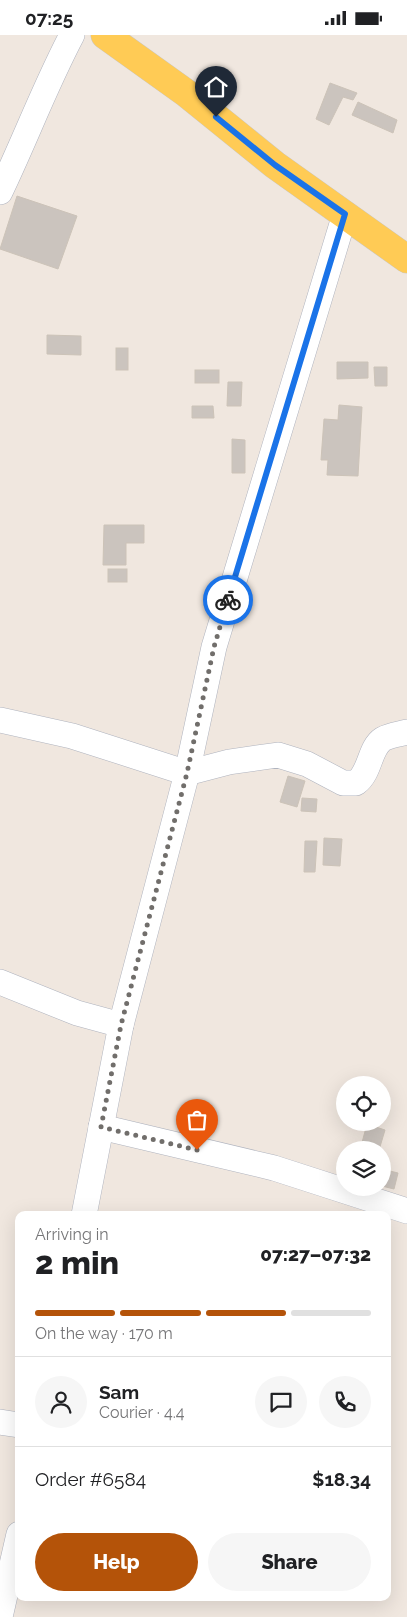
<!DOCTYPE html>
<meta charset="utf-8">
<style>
body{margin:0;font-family:Raleway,sans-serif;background:#f6f6f6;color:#202124;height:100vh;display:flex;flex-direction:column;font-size:19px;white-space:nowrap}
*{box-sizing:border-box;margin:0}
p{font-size:16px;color:#757577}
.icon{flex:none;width:28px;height:28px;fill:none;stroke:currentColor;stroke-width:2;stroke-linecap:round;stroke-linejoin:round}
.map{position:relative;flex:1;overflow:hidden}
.sheet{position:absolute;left:15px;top:1176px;width:376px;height:390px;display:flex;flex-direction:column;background:#fff;border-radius:10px;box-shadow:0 5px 20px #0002}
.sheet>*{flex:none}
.tools{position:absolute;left:336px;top:1041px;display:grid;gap:10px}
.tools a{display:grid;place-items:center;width:55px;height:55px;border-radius:50%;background:#fff;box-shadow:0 5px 20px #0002;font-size:25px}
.pin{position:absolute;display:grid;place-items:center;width:42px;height:42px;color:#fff;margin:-51px -21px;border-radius:50% 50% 50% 0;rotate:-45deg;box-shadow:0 0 5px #0007}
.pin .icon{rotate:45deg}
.courier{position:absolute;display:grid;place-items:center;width:50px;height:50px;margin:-25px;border:4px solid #1a73e8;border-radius:50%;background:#fff;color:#222;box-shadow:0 1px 6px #0007}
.overview em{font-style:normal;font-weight:800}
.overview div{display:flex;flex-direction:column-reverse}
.overview{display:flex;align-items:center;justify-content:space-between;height:85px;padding:0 20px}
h1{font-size:32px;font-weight:800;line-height:38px}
.bar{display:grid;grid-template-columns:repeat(4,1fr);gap:8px 5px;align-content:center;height:60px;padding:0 20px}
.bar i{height:6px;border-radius:4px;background:#e0e0e0}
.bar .on{background:#b45309}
.bar p{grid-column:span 4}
.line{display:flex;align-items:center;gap:12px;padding:0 20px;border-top:1px solid #e0e0e0}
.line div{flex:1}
.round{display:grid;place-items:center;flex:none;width:52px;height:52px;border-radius:26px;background:#f6f6f6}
.cta{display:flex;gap:10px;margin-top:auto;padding:10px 20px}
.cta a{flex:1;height:58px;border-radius:30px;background:#b45309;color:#fff;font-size:20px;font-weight:800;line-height:58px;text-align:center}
.cta a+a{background:#f6f6f6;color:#202124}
.status{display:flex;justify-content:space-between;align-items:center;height:35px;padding:0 25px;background:#fff;direction:ltr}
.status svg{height:14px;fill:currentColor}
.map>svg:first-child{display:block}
</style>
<div class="status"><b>07:25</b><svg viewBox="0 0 49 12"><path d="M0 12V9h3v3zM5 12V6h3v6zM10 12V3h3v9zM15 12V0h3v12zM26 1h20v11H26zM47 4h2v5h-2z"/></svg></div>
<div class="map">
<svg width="407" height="1582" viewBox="0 0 407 1582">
<rect width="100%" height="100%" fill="#f0e7df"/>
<g fill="#cbc4be" stroke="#ccc3b8">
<path d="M330 48 357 58 353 65 343 62 329 90 316 84Z"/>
<path d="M358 67 397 85 393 98 352 80Z"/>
<path d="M17 161 77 181 58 234 0 214Z"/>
<path d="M47 300 81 301V320L47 319Z"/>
<rect x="116" y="313" width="12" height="22"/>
<path d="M337 327H368V343L337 344Z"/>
<path d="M374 332H387V351H375Z"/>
<rect x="195" y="335" width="24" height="13"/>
<path d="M228 347H242L241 371H227Z"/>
<path d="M339 370 362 372 358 441 327 440 328 425H321L324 384 338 385Z"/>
<path d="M192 371H213L214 383H192Z"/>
<path d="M232 404 245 405V438H232Z"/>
<path d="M104 490H144V508H126V530H103Z"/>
<rect x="108" y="534" width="19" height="13"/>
<path d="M288 741 305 746 297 772 280 767Z"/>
<path d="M302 763 317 764 316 777 301 776Z"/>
<path d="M324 803 342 804 340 831 323 830Z"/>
<path d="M305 806H317L315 837H304Z"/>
<path d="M367 1089 385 1095 379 1115H360Z"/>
<path d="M382 1134 398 1138 394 1154 382 1151Z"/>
</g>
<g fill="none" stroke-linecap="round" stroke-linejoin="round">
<defs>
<g id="minor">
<path d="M0 157C25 105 45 51 72 0"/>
<path d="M0 685 72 701 187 738 229 727 278 720 307 729 343 748H356C371 737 369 713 383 704 390 700 400 699 407 697"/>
<path d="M0 947 77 978 121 990"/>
<path d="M101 1092 274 1133 407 1176"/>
<path d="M84 1180 121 990 187 738 214 612 345 179"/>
<path d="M0 1387 19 1390"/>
<path d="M0 1582 19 1499"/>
</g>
<path id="major" d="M105 0 186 58 275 130 407 224"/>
</defs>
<use href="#minor" stroke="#afb3be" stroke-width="26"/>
<use href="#major" stroke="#c8c8c8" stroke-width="29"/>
<use href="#minor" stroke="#fff" stroke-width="25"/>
<use href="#major" stroke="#ffcb55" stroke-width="28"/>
</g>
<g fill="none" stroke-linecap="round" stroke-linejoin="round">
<path stroke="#716e6b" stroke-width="5" stroke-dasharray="0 9" d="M197 1115 101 1092 121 990 187 738 214 612 228 565"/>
<path stroke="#1a73e8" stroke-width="6" d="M216 82 275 130 345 179 228 565"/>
</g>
</svg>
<div class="tools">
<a><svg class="icon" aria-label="locate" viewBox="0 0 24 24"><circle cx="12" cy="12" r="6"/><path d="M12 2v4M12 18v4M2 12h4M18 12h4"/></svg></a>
<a><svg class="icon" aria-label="layers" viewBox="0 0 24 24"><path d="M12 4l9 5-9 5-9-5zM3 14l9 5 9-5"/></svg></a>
</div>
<div class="pin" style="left:197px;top:1115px;background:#ea580c"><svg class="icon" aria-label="bag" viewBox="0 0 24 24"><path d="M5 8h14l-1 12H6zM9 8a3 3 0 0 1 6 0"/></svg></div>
<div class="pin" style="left:216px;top:82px;background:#1f2937"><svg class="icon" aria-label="home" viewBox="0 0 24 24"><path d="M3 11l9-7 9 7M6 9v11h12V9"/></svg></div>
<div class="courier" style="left:228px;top:565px"><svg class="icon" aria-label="bike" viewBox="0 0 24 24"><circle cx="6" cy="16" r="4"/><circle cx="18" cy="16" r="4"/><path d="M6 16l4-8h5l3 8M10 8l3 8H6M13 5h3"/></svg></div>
<section class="sheet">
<div class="overview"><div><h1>2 min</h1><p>Arriving in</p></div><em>07:27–07:32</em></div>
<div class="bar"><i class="on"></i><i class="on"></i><i class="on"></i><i></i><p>On the way · 170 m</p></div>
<div class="line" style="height:90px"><a class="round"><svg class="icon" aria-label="person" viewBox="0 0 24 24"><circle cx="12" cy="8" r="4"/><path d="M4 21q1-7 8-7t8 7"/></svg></a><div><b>Sam</b><p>Courier · 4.4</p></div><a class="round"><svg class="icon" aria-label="chat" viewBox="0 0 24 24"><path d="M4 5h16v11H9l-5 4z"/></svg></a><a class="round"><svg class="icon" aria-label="phone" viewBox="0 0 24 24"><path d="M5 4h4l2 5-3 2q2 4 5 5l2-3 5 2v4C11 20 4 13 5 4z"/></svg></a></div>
<div class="line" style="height:65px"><div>Order #6584</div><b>$18.34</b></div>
<div class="cta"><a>Help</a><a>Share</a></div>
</section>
</div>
